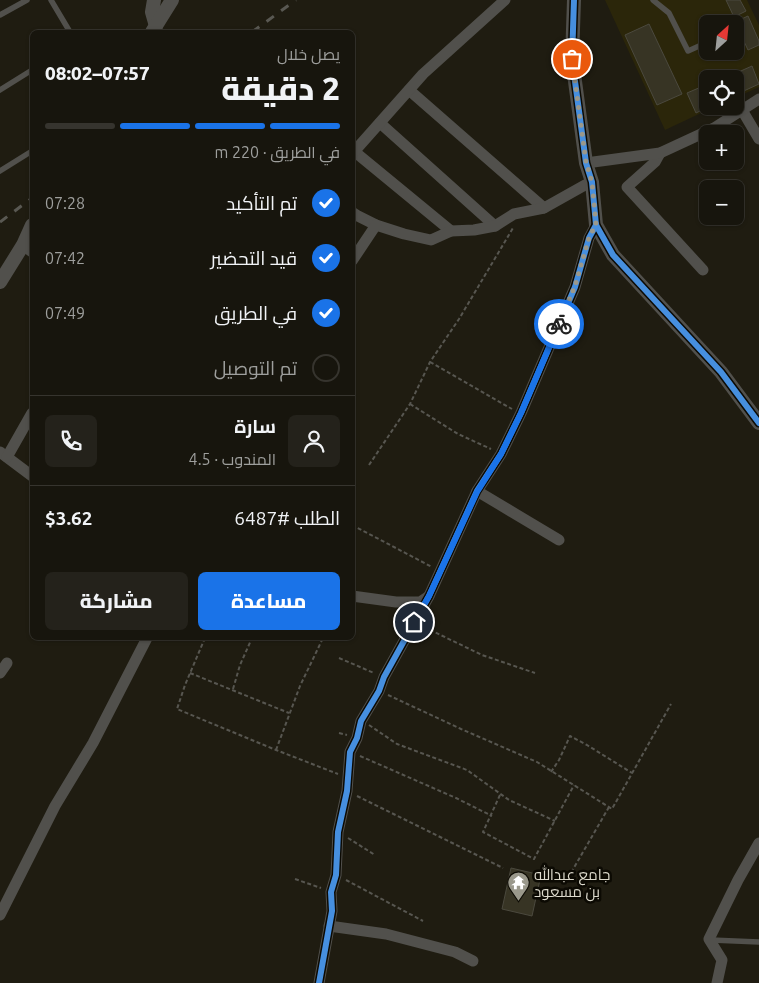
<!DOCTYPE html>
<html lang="ar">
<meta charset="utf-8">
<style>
body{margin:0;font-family:Ubuntu,Cairo,sans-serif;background:#24221b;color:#f1f3f6;direction:rtl;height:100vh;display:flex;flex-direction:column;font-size:19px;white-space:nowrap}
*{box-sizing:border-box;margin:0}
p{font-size:16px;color:#9e9f9d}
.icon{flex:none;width:28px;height:28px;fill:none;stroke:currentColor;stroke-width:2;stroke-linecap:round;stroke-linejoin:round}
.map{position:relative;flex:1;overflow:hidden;direction:ltr}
.drawer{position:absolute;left:30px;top:30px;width:325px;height:610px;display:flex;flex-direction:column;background:#17150d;border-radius:8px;box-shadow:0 1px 4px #0004,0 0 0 1px #36342e;direction:rtl}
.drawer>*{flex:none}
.needle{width:32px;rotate:27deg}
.fabs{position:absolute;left:699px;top:15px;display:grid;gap:10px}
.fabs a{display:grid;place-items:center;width:45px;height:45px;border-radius:8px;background:#17150d;box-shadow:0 1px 4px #0004,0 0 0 1px #36342e;font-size:25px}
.pin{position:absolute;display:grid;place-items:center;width:42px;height:42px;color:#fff;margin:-21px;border:2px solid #fff;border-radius:50%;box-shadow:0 1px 5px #0007}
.courier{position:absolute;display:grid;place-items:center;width:50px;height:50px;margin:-25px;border:4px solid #1a73e8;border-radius:50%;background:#fff;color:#222;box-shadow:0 1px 6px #0007}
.summary em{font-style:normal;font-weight:800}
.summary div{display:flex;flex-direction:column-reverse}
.summary{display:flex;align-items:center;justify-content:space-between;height:85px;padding:0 15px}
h1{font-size:32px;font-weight:800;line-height:38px}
.bar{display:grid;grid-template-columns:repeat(4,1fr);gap:8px 5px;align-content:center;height:60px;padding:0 15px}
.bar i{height:6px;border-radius:4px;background:#36342e}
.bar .active{background:#1a73e8}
.bar p{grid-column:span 4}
.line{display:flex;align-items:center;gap:12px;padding:0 15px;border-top:1px solid #36342e}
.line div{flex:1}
.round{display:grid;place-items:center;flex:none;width:52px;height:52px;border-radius:8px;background:#24221b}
ol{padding:0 15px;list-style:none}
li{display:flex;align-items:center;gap:15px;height:55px}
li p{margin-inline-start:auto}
li .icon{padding:5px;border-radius:50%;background:#1a73e8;color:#fff;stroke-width:4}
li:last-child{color:#9e9f9d}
li i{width:28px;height:28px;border:2px solid #36342e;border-radius:50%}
.action{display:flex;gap:10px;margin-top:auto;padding:10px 15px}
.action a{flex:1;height:58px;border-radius:8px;background:#1a73e8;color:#fff;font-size:20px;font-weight:800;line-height:58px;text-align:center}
.action a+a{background:#24221b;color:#f1f3f6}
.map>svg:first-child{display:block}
</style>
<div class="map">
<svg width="759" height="983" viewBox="0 0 759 983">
<rect width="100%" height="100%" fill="#1f1c11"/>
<path fill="#2b260a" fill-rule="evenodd" d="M605 0H747L759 25V87L735 98V79H708V106H716L665 130ZM708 24H735V51H708Z"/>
<g fill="#373424" stroke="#4b493e">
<path d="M726 0H740L746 11 734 17Z"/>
<path d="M748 16 759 41V45L748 50 735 22Z"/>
<path d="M649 24 682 94 657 105 625 35Z"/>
<path d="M752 66 759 84 735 95V79L725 78Z"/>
<path d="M708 84V106H710L696 113 687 93Z"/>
<path d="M511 868 541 875 532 916 502 909Z"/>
</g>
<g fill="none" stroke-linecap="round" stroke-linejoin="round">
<g stroke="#575650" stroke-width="2" stroke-dasharray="4 2.5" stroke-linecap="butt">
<path d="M430 362 512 409"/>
<path d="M410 404 458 434 491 449"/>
<path d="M369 465 410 404 430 362 459 319 513 228"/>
<path d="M352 525 432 567"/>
<path d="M424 627 482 655 535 673"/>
<path d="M205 638 185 685 177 709 276 750 338 774"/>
<path d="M339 658 374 673"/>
<path d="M190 673 289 713"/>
<path d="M233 689 240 665 252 638"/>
<path d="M388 695 461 729 537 762 612 809 671 704"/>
<path d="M369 725 397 744 467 770 509 800 555 821"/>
<path d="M339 733 347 735"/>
<path d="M276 750 300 686 323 638"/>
<path d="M360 756 456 798 492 816"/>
<path d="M551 772 559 760 570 736 587 745 632 773"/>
<path d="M500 795 483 832 534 859 574 785"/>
<path d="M357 796 503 868"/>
<path d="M348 838 375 855"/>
<path d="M568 878 609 807"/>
<path d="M295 879 321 888"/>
<path d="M346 880 423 921"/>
</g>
<g stroke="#51504c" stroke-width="5.5">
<path d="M51 0 70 32"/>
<path d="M653 0 669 13 688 51 708 42"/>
<path d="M0 15 27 0"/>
<path d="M0 90 32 70"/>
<path d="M0 171 32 151"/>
<path d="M711 940 759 942"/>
</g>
<g stroke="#51504c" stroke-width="11">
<path d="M409 90 544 208"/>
<path d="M742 110 759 139"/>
<path d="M380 123 495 226"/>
<path d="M355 152 451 231"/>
<path d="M660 153 655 162 627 187 703 270"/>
<path d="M352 154 423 74 505 0"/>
<path d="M586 163 660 153 714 128 759 99"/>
<path d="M352 212 358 216 376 225 404 234 431 240 451 231 474 230 495 226 514 214 544 208 585 185 592 182"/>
<path d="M23 245 32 252"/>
<path d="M352 261 376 225"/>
<path d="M0 452 32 476"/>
<path d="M7 457 32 413"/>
<path d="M477 491 559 540"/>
<path d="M352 596 396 602H420L429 596"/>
<path d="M0 673 7 663"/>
<path d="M0 915 55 806 93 743 147 638"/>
<path d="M329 926 386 934 455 952 473 961"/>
<path d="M319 983 332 911 331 892 336 875 338 832 347 791 350 752 357 738 361 721 379 691 384 677 429 596 477 491 501 454 521 413 575 287 589 238 596 225"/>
<path d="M717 983 722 960 709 939 738 880 759 843"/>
</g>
<g stroke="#51504c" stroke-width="14">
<path d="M154 0 152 12 156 26"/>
<path d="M574 0 572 59 586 163 592 182 596 225 613 255 721 372 759 423"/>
<path d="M152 32 172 0"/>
<path d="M0 282 23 245 32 225"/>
</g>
<g stroke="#595852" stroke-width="3" stroke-dasharray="9 9" stroke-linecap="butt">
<path d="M252 32 296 0"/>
<path d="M0 222 32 198"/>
</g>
<defs>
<g id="cycleway">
<path d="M574 0 572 59 586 163 592 182 596 225 613 255 721 372 759 423"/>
<path d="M319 983 332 911 331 892 336 875 338 832 347 791 350 752 357 738 361 721 379 691 384 677 429 596 477 491 501 454 521 413 575 287 589 238 596 225"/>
</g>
</defs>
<use href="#cycleway" stroke="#0c0a03" stroke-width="9"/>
<use href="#cycleway" stroke="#468fdf" stroke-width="6"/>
</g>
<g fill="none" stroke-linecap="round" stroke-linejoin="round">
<path stroke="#9a988b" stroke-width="5" stroke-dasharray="0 9" d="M559 324 575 286 589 238 596 224 592 182 586 162 572 59"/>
<path stroke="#1a73e8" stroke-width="6" d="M414 622 429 596 477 492 501 454 521 413 559 324"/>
</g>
<defs>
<symbol id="temple-pin" viewBox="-11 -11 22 30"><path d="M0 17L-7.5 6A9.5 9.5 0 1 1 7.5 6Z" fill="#9a988b" stroke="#0c0a03"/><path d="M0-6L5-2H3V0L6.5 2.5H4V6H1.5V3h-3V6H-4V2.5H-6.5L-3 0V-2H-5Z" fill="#fff"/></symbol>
</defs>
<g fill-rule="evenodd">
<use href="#temple-pin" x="506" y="870" width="25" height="34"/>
</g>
<g text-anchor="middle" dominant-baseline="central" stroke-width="5" stroke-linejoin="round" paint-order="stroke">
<g font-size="15" fill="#dddacd" stroke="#0c0a03" text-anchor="start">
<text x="534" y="874">جامع عبدالله<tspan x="534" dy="17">بن مسعود</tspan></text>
</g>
</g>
</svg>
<div class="fabs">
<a><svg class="needle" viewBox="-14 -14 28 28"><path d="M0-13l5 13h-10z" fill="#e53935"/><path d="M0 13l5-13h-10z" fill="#9e9f9d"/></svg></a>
<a><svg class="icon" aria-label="locate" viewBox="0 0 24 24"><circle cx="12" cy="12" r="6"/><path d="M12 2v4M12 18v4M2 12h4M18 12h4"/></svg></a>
<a>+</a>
<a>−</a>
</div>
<div class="pin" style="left:572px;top:59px;background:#ea580c"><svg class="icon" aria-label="bag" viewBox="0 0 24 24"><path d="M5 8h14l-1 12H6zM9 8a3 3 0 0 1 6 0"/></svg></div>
<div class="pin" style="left:414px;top:622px;background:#1f2937"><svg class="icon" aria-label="home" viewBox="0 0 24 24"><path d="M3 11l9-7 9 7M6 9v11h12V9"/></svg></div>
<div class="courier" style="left:559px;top:324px"><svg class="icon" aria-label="bike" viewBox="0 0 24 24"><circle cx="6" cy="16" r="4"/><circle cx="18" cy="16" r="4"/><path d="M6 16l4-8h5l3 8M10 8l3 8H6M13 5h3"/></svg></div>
<section class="drawer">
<div class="summary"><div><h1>2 دقيقة</h1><p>يصل خلال</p></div><em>07:57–08:02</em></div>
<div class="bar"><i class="active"></i><i class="active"></i><i class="active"></i><i></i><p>في الطريق · 220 m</p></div>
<ol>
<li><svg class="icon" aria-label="check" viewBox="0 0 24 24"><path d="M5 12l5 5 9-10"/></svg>تم التأكيد<p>07:28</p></li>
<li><svg class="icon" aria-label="check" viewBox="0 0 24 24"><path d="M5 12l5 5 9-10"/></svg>قيد التحضير<p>07:42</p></li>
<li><svg class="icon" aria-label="check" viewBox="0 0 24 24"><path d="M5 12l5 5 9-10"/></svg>في الطريق<p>07:49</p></li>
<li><i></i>تم التوصيل</li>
</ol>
<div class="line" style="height:90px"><a class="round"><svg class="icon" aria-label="person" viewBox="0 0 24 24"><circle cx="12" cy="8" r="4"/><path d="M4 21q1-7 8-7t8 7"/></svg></a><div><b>سارة</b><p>المندوب · 4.5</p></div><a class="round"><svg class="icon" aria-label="phone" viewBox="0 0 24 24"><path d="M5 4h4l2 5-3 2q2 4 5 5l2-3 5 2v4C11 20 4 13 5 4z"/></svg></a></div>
<div class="line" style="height:65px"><div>الطلب #6487</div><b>$3.62</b></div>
<div class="action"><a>مساعدة</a><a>مشاركة</a></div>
</section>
</div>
